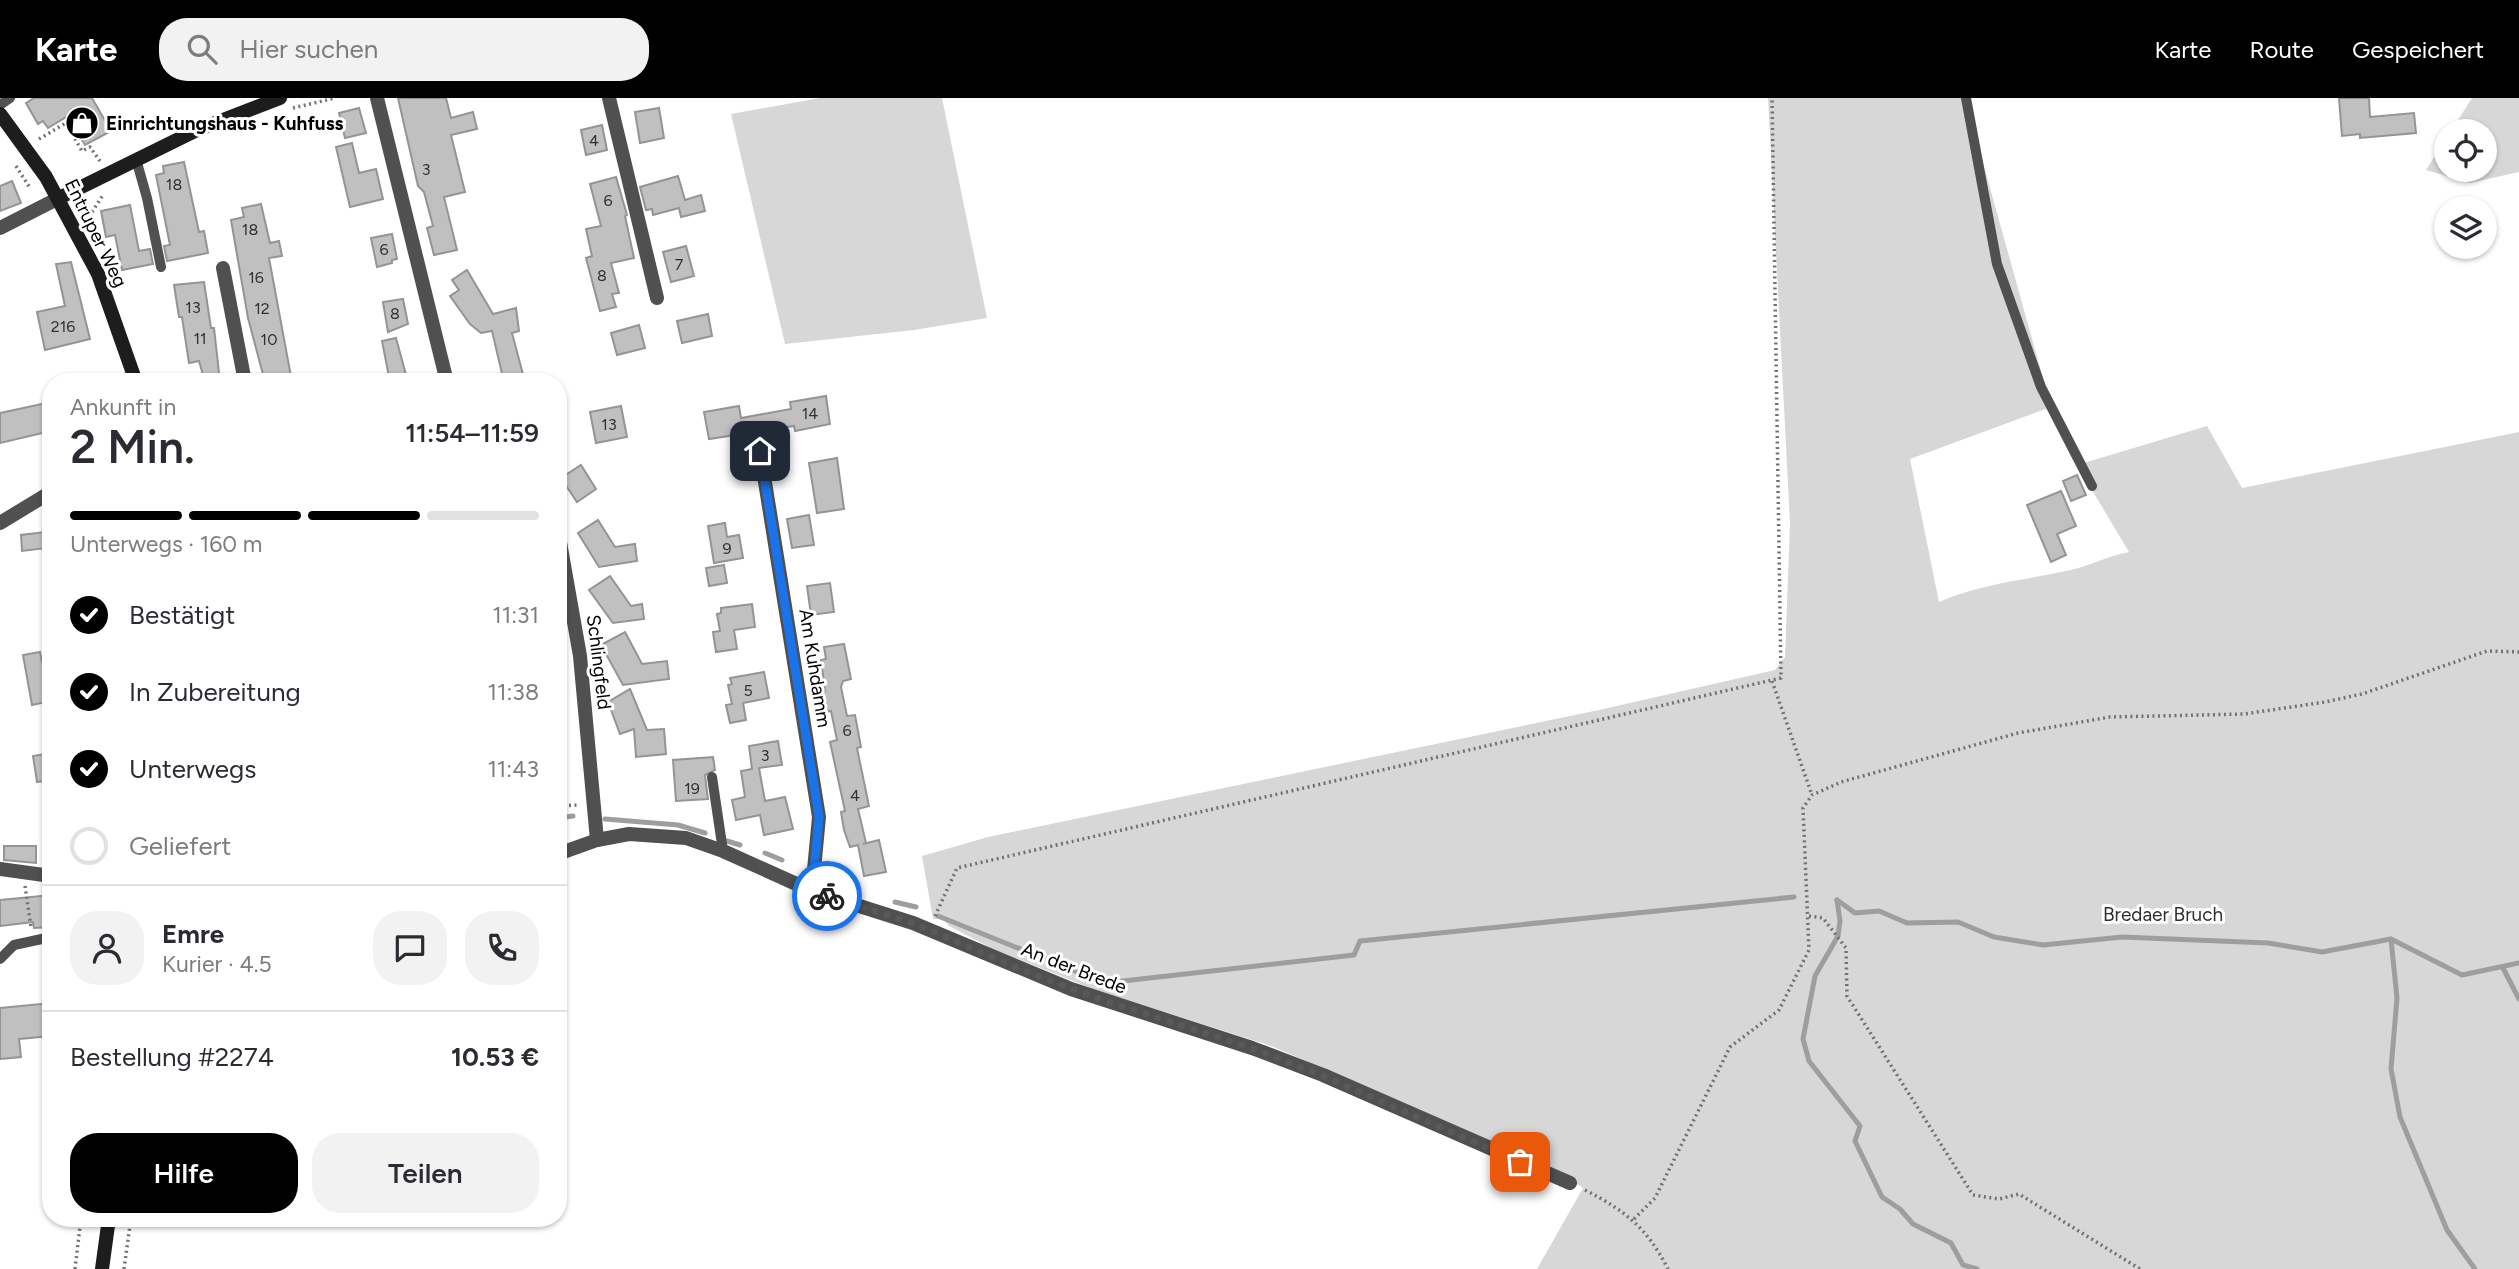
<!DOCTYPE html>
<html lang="de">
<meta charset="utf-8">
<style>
body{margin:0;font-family:Figtree,sans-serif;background:#f2f2f3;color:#2b2b33;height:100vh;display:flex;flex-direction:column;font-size:26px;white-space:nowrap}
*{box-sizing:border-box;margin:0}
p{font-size:23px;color:#7c7c81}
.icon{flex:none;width:38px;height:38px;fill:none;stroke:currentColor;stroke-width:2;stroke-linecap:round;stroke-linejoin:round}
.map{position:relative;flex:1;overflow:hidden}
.panel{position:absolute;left:42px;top:275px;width:525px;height:854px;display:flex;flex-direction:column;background:#fff;border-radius:28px;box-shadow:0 2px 5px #0004}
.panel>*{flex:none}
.fabs{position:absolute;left:2434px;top:21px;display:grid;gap:14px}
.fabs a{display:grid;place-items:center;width:63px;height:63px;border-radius:50%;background:#fff;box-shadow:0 2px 5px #0004;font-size:35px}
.pin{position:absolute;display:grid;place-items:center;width:60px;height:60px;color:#fff;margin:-30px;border-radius:14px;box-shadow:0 4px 10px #0006}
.courier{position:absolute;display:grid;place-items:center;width:70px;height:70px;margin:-35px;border:5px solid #1a73e8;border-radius:50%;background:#fff;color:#222;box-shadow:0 2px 9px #0007}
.headline em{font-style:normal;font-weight:600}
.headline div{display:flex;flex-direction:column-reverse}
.headline{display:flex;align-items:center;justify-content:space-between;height:119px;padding:0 28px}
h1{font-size:46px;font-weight:600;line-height:52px}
.bar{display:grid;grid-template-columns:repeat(4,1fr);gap:10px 7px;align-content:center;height:84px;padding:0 28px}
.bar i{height:9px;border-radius:5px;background:#e1e1e2}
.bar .active{background:#000}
.bar p{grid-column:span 4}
.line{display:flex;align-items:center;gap:18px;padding:0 28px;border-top:2px solid #e1e1e2}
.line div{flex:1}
.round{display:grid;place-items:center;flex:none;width:74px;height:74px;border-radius:28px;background:#f2f2f3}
ol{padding:0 28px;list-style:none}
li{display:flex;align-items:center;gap:21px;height:77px}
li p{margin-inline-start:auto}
li .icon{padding:7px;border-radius:50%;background:#000;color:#fff;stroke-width:4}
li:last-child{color:#7c7c81}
li i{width:38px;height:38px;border:4px solid #e1e1e2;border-radius:50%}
.primary-button{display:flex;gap:14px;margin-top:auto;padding:14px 28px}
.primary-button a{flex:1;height:80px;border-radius:28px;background:#000;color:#fff;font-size:28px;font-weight:600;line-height:80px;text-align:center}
.primary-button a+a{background:#f2f2f3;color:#2b2b33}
header{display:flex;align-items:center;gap:42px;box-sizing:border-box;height:98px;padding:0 35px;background:#000;color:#fff}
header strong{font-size:33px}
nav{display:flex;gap:38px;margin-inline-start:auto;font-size:24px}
.search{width:490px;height:63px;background:#f2f2f3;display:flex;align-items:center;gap:18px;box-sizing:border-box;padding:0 24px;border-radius:28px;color:#7c7c81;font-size:26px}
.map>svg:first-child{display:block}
</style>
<header>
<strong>Karte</strong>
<div class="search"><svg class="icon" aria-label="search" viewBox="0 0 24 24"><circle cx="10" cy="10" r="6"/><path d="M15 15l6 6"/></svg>Hier suchen</div>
<nav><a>Karte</a><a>Route</a><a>Gespeichert</a></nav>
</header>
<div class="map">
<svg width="2519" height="1171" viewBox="0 0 2519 1171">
<rect width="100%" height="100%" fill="#fff"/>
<g fill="#d7d7d7">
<path d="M820 0H942L987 220 914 232 785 246 731 16Z"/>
<path d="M1768 0H1965L2051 309 1910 361 1939 504C1982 485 2026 482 2071 472 2091 467 2108 458 2129 454L2077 367 2207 328 2242 390 2519 334V1171H1537L1583 1090 1563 1077 1274 949 1093 891 991 850 949 828 943 821H933L922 758 988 739 1599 612 1775 572 1785 559 1790 425Z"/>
<path d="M2472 0H2519V74L2470 85 2426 72 2446 40V72H2485V33H2451Z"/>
</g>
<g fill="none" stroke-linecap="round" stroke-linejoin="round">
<g stroke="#9e9e9e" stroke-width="5">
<path d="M558 720 573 718"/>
<path d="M605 721 678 727 705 735"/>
<path d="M727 743 740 747"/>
<path d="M765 755 782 762"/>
<path d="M1837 802 1855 815 1879 813 1907 825 1958 824 1994 839 2043 847 2122 839 2268 845 2322 854 2391 841 2462 877 2519 865"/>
<path d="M1837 802 1840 823 1838 838 1815 878 1803 941 1809 963 1860 1028 1855 1043 1882 1099 1900 1111 1913 1126 1951 1145 1963 1167 1977 1171"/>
<path d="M895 804 916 809"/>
<path d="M938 818 1105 885 1354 857 1360 843 1794 799"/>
<path d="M2391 841 2397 900 2391 971 2400 1019 2447 1132 2475 1171"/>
<path d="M2503 870 2519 901"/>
</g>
</g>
<g fill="#c0c0c0" stroke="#949494" stroke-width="2">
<path d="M34 0H92L111 33 85 47 68 18 48 30 43 23 38 26 26 5Z"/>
<path d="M398 0H446L451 20 473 14 477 31 451 37 465 94 444 99 457 152 434 157 427 130 433 128 424 94 418 88Z"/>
<path d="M2339 0H2369L2370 19 2414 15 2416 35 2360 40V36L2342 38Z"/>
<path d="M359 10 366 35 345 40 339 15Z"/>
<path d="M659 10 664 40 640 45 635 14Z"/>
<path d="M602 27 607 52 586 57 581 32Z"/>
<path d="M352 45 359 75 376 71 383 101 350 109 336 49Z"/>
<path d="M184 64 199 134 204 133 208 155 167 163 164 148 170 147 156 77 164 75 163 68Z"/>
<path d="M678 78 685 102 701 97 705 113 681 119 679 110 653 117 652 111 646 112 640 89Z"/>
<path d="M616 79 627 117 625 118 634 160 611 165 619 195 612 196 616 209 600 213 586 160 592 158 586 131 601 128 590 86Z"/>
<path d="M12 83 21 105 0 113V88Z"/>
<path d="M261 106 270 145 279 143 282 158 269 160 292 284H265L248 220 231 122 244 119 242 110Z"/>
<path d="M130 107 139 153 150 151 153 166 122 172 115 137 106 139 101 113Z"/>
<path d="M392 136 397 161 392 162V165L377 169 371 140Z"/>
<path d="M686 148 694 178 671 184 663 154Z"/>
<path d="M71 164 90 241 45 252 37 214 65 208 56 166Z"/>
<path d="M467 172 493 216 516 210 519 233 512 235 525 284H504L492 233 481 235 470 226 450 198 459 192 452 182Z"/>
<path d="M204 184 211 230H214L220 284H205L199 263 189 265 182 219H179L174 187Z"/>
<path d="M403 201 408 226 388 234 383 204Z"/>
<path d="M708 216 712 238 682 245 677 223Z"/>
<path d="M639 227 645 250 617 257 611 235Z"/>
<path d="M396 240 408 284H390L382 243Z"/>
<path d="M826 298 830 326 795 333 794 328 709 341 704 314 739 308 741 320 791 311 790 304Z"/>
<path d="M51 304V333L0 345V315Z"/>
<path d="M621 308 627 339 596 345 590 314Z"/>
<path d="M837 360 844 411 817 415 809 365Z"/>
<path d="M581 367 596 391 577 404 561 380Z"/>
<path d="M2077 377 2086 397 2071 403 2063 383Z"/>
<path d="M2061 393 2076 428 2057 436 2066 457 2051 464 2027 407Z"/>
<path d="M809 417 814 447 792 450 787 421Z"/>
<path d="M598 422 615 449 635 446 637 463 599 469 578 435Z"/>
<path d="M725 425 727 439 739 437 743 460 714 465 708 428Z"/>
<path d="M45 434 47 450 22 453 21 437Z"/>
<path d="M724 467 727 485 709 488 706 470Z"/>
<path d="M610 478 631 508 642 506 644 521 613 525 589 492Z"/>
<path d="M830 485 834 514 811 517 807 488Z"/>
<path d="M752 506 755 529 734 532 737 551 716 554 713 534 720 533 717 516 721 515V510Z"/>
<path d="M625 534 642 566 667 563 669 581 623 587 601 547Z"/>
<path d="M844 546 851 581 843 583 841 589 847 618 855 617 861 649 857 650 869 708 858 711 866 745 863 746 879 742 886 774 864 778 858 747 850 749 844 732 841 714 845 713 830 644 837 642 831 613 826 614 822 594 825 593 821 562 826 561 824 549Z"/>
<path d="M40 554 42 564 51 563V603L32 607 23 557Z"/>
<path d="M764 574 769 600 743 605 746 622 730 625 726 607 732 606 728 587 732 586 730 580Z"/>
<path d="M630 591 647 632 664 631 666 656 636 659 634 631 620 636 608 604Z"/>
<path d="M778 643 782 667 759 670 765 703 785 699 793 731 764 737 760 717 736 722 732 702 745 699 741 673 752 671 749 648Z"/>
<path d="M51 655V682L37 684 33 658Z"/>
<path d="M713 659 715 672 705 677 708 701 676 703 673 662Z"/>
<path d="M4 748H36V765L4 762Z"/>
<path d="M51 797V829L34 830 33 824 0 828V802Z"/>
<path d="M51 905V938L19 941 21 959 0 961V910Z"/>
</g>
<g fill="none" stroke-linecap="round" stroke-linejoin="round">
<g stroke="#727272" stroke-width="3.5" stroke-dasharray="2 3.5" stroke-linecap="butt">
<path d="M293 10 335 0"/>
<path d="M39 41 66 25 82 53 90 49 100 63"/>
<path d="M16 68 30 90"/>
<path d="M86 104 100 142"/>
<path d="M92 114 103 97"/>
<path d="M1772 583 1812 697"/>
<path d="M558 708 578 707"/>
<path d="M25 788 31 829"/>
<path d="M935 818 957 770 1781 580 1772 0"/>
<path d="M1809 818 1823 820 1846 850 1847 898 1973 1097 1999 1101 2019 1096 2140 1171"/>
<path d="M1585 1092C1626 1113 1647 1130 1668 1171"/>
<path d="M1634 1121 1655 1100 1730 949 1779 912 1809 852 1803 710 1812 697 1841 684 2018 635 2110 619 2244 616 2325 604 2362 596 2487 553 2519 554"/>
<path d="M75 1171 81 1120"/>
<path d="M124 1171 131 1120"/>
</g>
<g stroke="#505050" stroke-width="10">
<path d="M1966 0 1997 166 2041 289 2092 388"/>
<path d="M0 7 10 0"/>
<path d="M136 61 147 100 161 169"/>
<path d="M712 679 723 753"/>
<path d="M0 861 14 847 51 839"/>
</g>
<g stroke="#505050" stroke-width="14">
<path d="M377 0 447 284"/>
<path d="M609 0 657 200"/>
<path d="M0 130 59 100"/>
<path d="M223 170 245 284"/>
<path d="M760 353 819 719 812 793"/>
<path d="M0 425 51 394"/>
<path d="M558 433 580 558 597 742"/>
<path d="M558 756 597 742 629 736 686 740 723 753 812 793 913 825 1071 891 1252 950 1323 977 1570 1085"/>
<path d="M0 771 51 778"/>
</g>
<g stroke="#1d1d1d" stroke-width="14">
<path d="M0 16 46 79 98 176 136 284"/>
<path d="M59 100 197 32 280 0"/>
<path d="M102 1171 109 1120"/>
</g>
</g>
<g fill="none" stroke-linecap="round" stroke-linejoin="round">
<path stroke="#595959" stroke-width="7" stroke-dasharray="0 12.6" d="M827 798 913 825 1024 873 1114 906 1252 950 1323 978 1520 1064"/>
<path stroke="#1a73e8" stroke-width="9" d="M760 353 819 719 812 793 827 798"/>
</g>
<defs>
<symbol id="shop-disc" viewBox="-11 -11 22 22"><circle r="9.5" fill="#000" stroke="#fff"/><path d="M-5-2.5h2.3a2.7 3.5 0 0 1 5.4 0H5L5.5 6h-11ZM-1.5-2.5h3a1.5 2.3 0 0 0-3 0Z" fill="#fff"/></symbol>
</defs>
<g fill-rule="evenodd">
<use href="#shop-disc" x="63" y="6" width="38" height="38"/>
</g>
<g text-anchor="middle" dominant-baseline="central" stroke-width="6" stroke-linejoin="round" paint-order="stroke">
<g font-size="16" fill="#303030">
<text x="594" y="42">4</text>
<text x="426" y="71">3</text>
<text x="174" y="86">18</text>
<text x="608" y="102">6</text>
<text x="250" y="131">18</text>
<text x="384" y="151">6</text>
<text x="679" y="166">7</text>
<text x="602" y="177">8</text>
<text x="256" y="179">16</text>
<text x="193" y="209">13</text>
<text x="262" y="210">12</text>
<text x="395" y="215">8</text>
<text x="63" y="228">216</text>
<text x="200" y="240">11</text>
<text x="269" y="241">10</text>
<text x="810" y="315">14</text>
<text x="609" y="326">13</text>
<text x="727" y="450">9</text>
<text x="748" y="592">5</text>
<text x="847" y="632">6</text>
<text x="765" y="657">3</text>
<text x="692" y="690">19</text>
<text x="855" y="697">4</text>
</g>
<g font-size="19" font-weight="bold" fill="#000" stroke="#fff" text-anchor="start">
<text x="106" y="25">Einrichtungshaus - Kuhfuss</text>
</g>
<g font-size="19" fill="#000" stroke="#fff">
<text transform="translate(96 135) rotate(64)">Entruper Weg</text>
<text transform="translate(599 564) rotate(83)">Schlingfeld</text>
<text transform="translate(815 570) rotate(81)">Am Kuhdamm</text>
<text transform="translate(1074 870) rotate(21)">An der Brede</text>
</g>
<g font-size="19" fill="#2e2e2e" stroke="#fff">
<text x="2163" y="816">Bredaer Bruch</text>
</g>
</g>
</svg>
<div class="fabs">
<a><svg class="icon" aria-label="locate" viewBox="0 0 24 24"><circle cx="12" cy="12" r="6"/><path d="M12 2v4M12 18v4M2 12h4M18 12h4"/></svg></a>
<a><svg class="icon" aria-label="layers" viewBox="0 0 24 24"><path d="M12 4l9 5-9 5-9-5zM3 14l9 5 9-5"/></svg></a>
</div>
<div class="pin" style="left:1520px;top:1064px;background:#ea580c"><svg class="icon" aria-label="bag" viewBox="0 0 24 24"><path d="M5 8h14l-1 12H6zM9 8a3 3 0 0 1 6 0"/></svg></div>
<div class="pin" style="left:760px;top:353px;background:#1f2937"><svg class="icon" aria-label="home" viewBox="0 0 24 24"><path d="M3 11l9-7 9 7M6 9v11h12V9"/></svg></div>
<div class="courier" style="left:827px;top:798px"><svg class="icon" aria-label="bike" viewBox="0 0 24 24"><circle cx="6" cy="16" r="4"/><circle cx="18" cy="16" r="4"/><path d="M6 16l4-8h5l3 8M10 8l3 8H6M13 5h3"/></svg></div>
<section class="panel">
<div class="headline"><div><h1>2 Min.</h1><p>Ankunft in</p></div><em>11:54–11:59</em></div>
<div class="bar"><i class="active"></i><i class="active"></i><i class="active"></i><i></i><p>Unterwegs · 160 m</p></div>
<ol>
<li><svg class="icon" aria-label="check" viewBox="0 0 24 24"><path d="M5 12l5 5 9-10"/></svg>Bestätigt<p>11:31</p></li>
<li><svg class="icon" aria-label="check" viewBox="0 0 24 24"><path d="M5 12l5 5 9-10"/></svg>In Zubereitung<p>11:38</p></li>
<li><svg class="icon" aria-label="check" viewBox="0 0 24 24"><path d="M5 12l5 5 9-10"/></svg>Unterwegs<p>11:43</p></li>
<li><i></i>Geliefert</li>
</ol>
<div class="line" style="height:126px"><a class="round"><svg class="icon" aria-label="person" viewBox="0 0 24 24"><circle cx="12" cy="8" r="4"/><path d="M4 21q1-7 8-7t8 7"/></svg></a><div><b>Emre</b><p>Kurier · 4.5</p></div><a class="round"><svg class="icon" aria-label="chat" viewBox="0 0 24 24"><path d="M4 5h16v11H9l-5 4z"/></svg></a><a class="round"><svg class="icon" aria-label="phone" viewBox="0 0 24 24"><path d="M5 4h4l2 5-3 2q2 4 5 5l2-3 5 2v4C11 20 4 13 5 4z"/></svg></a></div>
<div class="line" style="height:91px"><div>Bestellung #2274</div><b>10.53 €</b></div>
<div class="primary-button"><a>Hilfe</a><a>Teilen</a></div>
</section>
</div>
